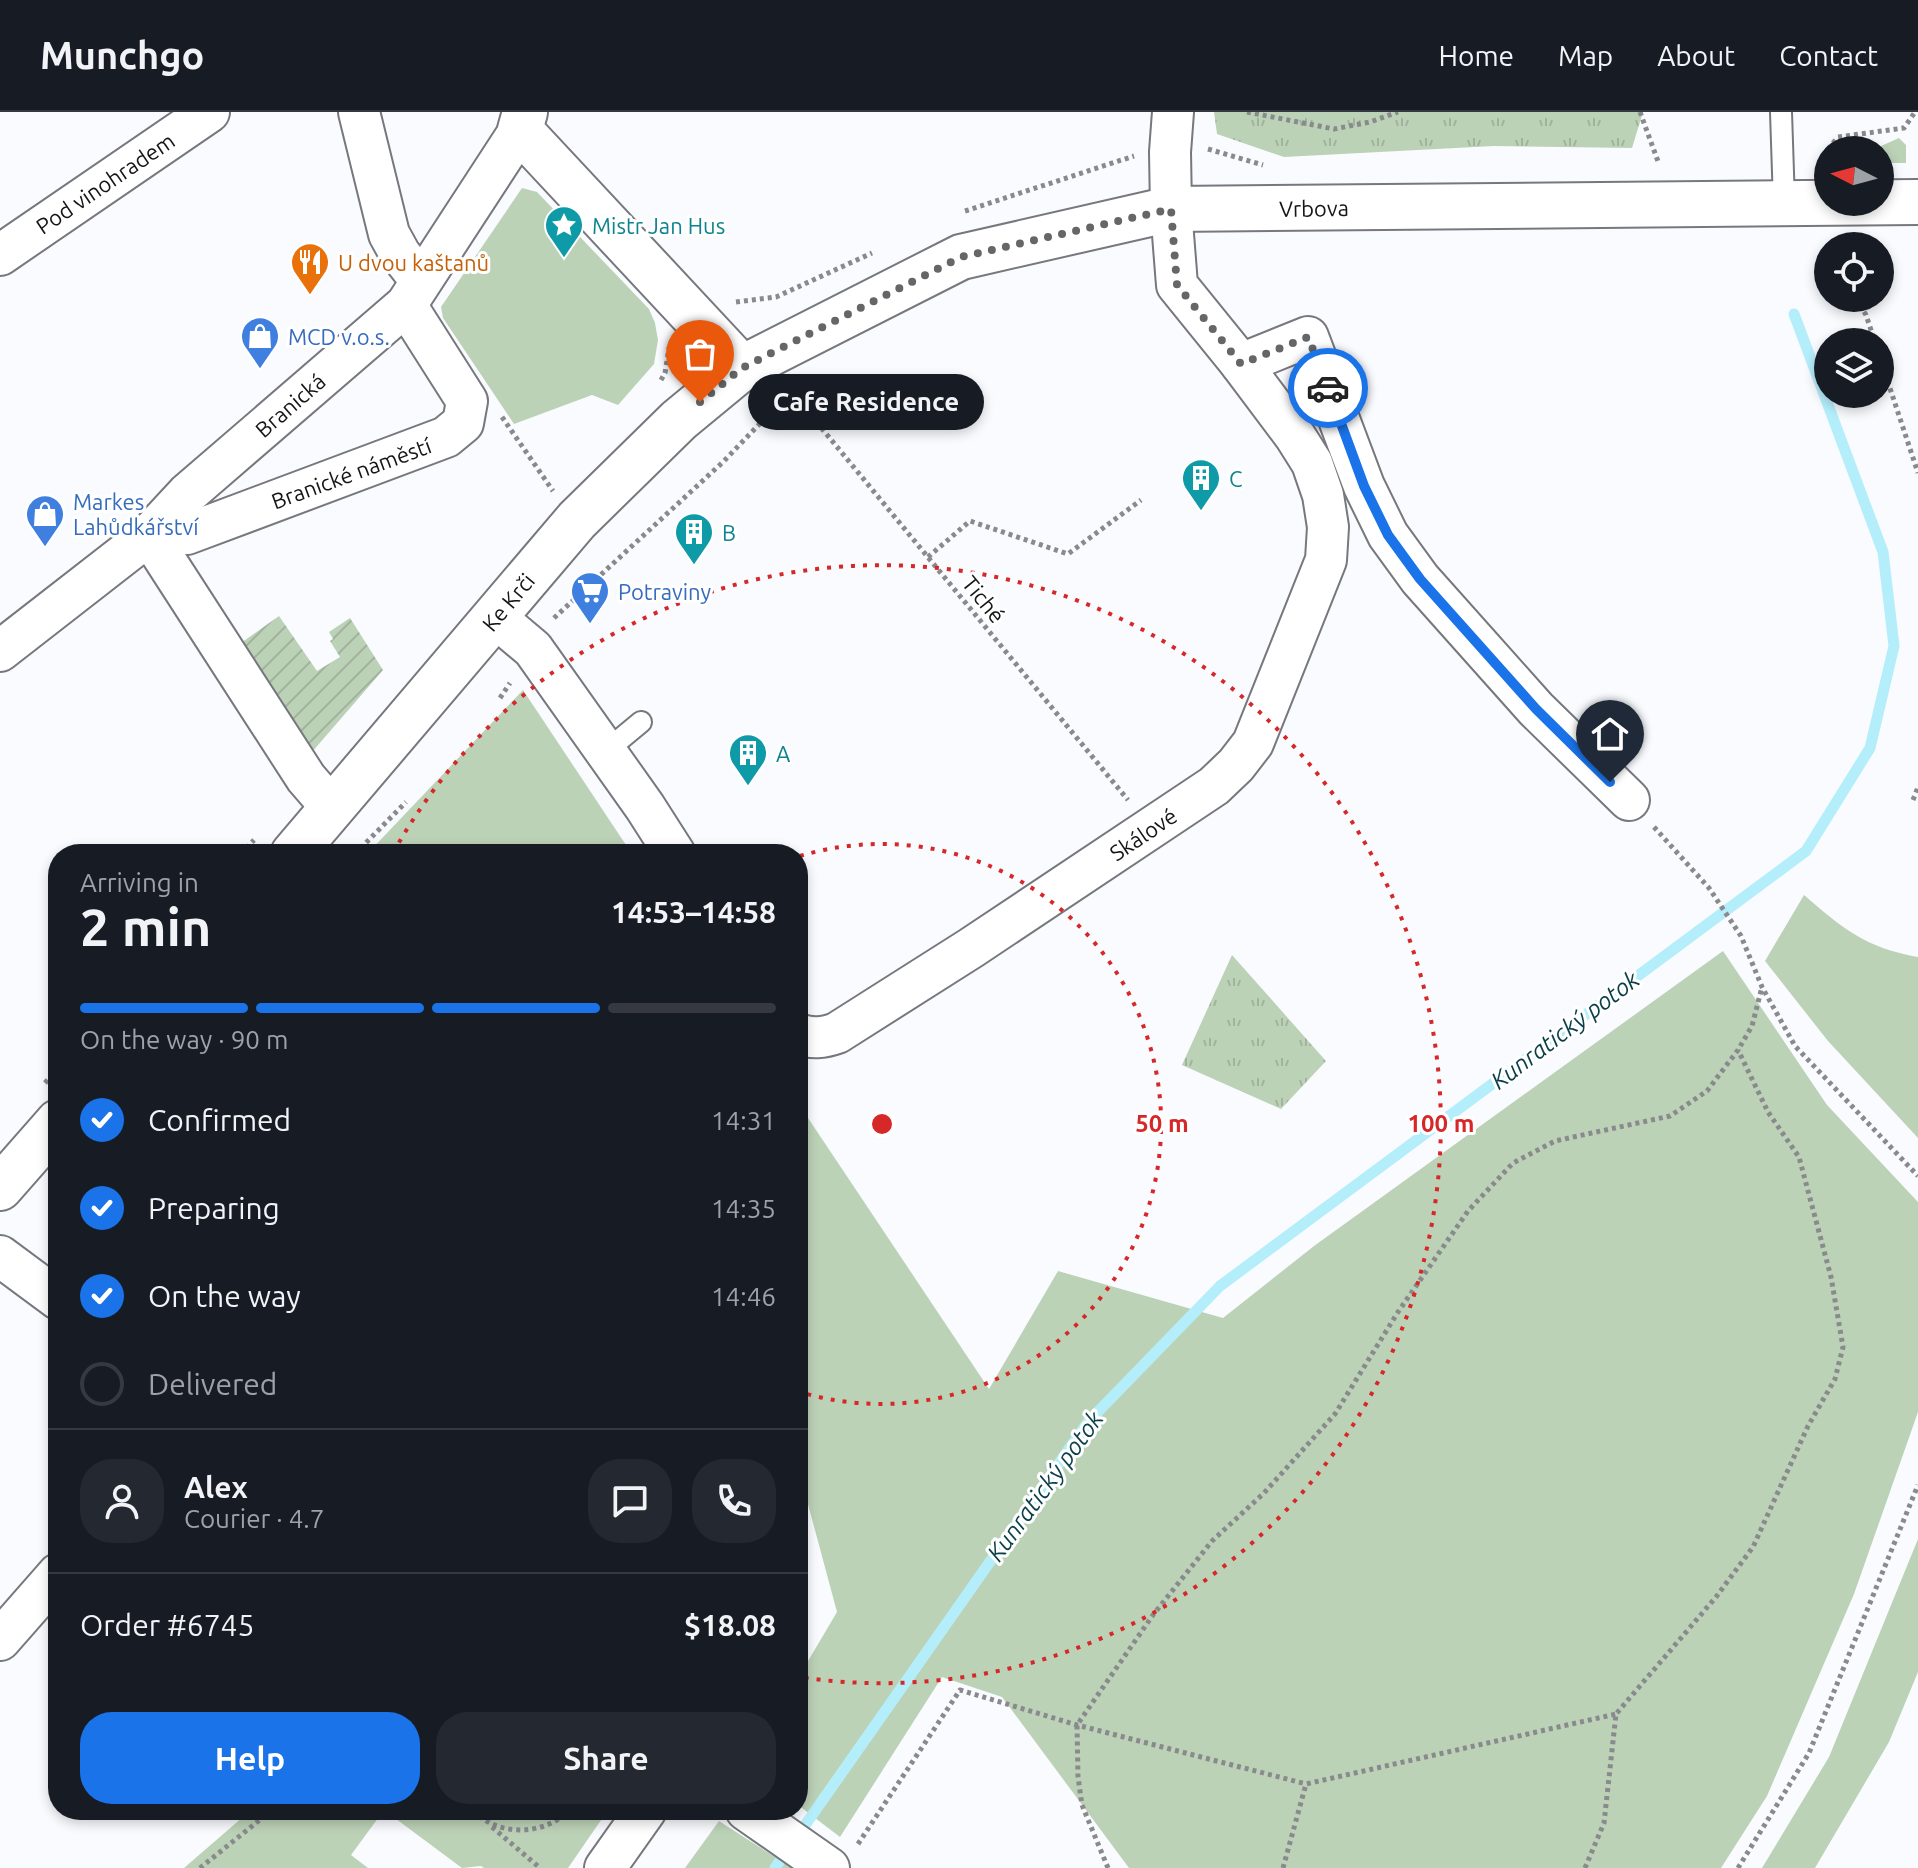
<!DOCTYPE html>
<meta charset="utf-8">
<style>
body{margin:0;font-family:Ubuntu,sans-serif;background:#242831;color:#f1f3f6;height:100vh;display:flex;flex-direction:column;font-size:30px;white-space:nowrap}
*{box-sizing:border-box;margin:0}
p{font-size:26px;color:#9ea1a6}
.icon{flex:none;width:44px;height:44px;fill:none;stroke:currentColor;stroke-width:2;stroke-linecap:round;stroke-linejoin:round}
.map{position:relative;flex:1;overflow:hidden}
.side{position:absolute;left:48px;top:732px;width:760px;height:976px;display:flex;flex-direction:column;background:#171b24;border-radius:32px;box-shadow:0 4px 12px #0003}
.side>*{flex:none}
.needle{width:52px;rotate:276deg}
.tools{position:absolute;left:1814px;top:24px;display:grid;gap:16px}
.tools a{display:grid;place-items:center;width:80px;height:80px;border-radius:50%;background:#171b24;box-shadow:0 4px 12px #0003;font-size:40px}
.pin{position:absolute;display:grid;place-items:center;width:68px;height:68px;color:#fff;margin:-82px -34px;border-radius:50% 50% 50% 0;rotate:-45deg;box-shadow:0 0 8px #0007}
.pin .icon{rotate:45deg}
.courier{position:absolute;display:grid;place-items:center;width:80px;height:80px;margin:-40px;border:6px solid #1a73e8;border-radius:50%;background:#fff;color:#222;box-shadow:0 2px 10px #0007}
.bubble{position:absolute;height:56px;border-radius:28px;background:#171b24;box-shadow:0 4px 12px #0003;font-size:26px;font-weight:700;line-height:56px;text-align:center}
.headline em{font-style:normal;font-weight:700}
.headline div{display:flex;flex-direction:column-reverse}
.headline{display:flex;align-items:center;justify-content:space-between;height:136px;padding:0 32px}
h1{font-size:52px;font-weight:700;line-height:60px}
.bar{display:grid;grid-template-columns:repeat(4,1fr);gap:12px 8px;align-content:center;height:96px;padding:0 32px}
.bar i{height:10px;border-radius:6px;background:#363941}
.bar .on{background:#1a73e8}
.bar p{grid-column:span 4}
.line{display:flex;align-items:center;gap:20px;padding:0 32px;border-top:2px solid #363941}
.line div{flex:1}
.round{display:grid;place-items:center;flex:none;width:84px;height:84px;border-radius:32px;background:#242831}
ol{padding:0 32px;list-style:none}
li{display:flex;align-items:center;gap:24px;height:88px}
li p{margin-inline-start:auto}
li .icon{padding:8px;border-radius:50%;background:#1a73e8;color:#fff;stroke-width:4}
li:last-child{color:#9ea1a6}
li i{width:44px;height:44px;border:4px solid #363941;border-radius:50%}
.button{display:flex;gap:16px;margin-top:auto;padding:16px 32px}
.button a{flex:1;height:92px;border-radius:32px;background:#1a73e8;color:#fff;font-size:32px;font-weight:700;line-height:92px;text-align:center}
.button a+a{background:#242831;color:#f1f3f6}
header{display:flex;align-items:center;gap:48px;box-sizing:border-box;height:112px;padding:0 40px;background:#171b24;border-bottom:2px solid #363941}
header strong{font-size:38px}
nav{display:flex;gap:44px;margin-inline-start:auto;font-size:28px}
.map>svg:first-child{display:block}
</style>
<header>
<strong>Munchgo</strong>
<nav><a>Home</a><a>Map</a><a>About</a><a>Contact</a></nav>
</header>
<div class="map">
<svg width="1918" height="1756" viewBox="0 0 1918 1756">
<defs>
<pattern id="park-tufts" width="24" height="20" patternUnits="userSpaceOnUse" patternTransform="scale(2)"><rect width="24" height="20" fill="#bcd2b7"/><path d="M3 7l-1-3M5 7V3M7 7l1-3M15 17l-1-3M17 17v-4M19 17l1-3" fill="none" stroke="#a1b39d"/></pattern>
<pattern id="garden-furrows" width="10" height="10" patternUnits="userSpaceOnUse" patternTransform="scale(2)"><rect width="10" height="10" fill="#bcd2b7"/><path d="M-1 1l2-2M0 10L10 0M9 11l2-2" fill="none" stroke="#a1b39d"/></pattern>
</defs>
<rect width="100%" height="100%" fill="#f9fbff"/>
<g fill="#bcd2b7">
<path d="M1899 26 1906 33V51H1880V38H1872Z"/>
<path d="M522 76 537 80 649 197 655 211 658 228 654 252 618 293 592 283 514 312 443 206 441 195Z"/>
<path d="M523 578 632 742H367Z"/>
<path d="M1804 783C1842 816 1866 836 1918 845V1026L1828 929 1765 849Z"/>
<path d="M1723 839 1827 993 1918 1090V1300L1854 1482 1767 1684 1721 1756H1129L1002 1585 942 1565 840 1725 798 1693V1566L837 1500 798 1355V991L989 1277 1058 1159 1223 1206 1314 1134Z"/>
<path d="M1918 1427V1560L1889 1630 1815 1756H1762L1829 1645Z"/>
<path d="M251 1698H608L568 1756H484L481 1754 462 1756 384 1698 351 1743 368 1756H184Z"/>
<path d="M719 1709 792 1756H685Z"/>
</g>
<g fill="url(#park-tufts)">
<path d="M1214 0H1643L1632 36 1494 34 1284 45 1217 22Z"/>
<path d="M1232 843 1326 949 1281 997 1182 953Z"/>
</g>
<path fill="url(#garden-furrows)" d="M279 504 317 559 340 545 330 529 333 527 329 520 350 506 383 558 312 640 241 531Z"/>
<g fill="none" stroke-linecap="round" stroke-linejoin="round">
<path stroke="#b5eefb" stroke-width="11" d="M775 1756 1088 1310 1220 1174 1806 739 1870 636 1894 534 1883 440 1794 202"/>
<defs>
<g id="lane">
<path d="M1781 0 1784 91"/>
<path d="M606 639 641 610"/>
</g>
<g id="street">
<path d="M359 0 389 122 400 142 421 169"/>
<path d="M1173 0 1170 40 1171 97 1177 173 1241 252 1308 225 1364 374 1388 423 1420 467 1536 597 1629 688"/>
<path d="M0 143 209 0"/>
<path d="M149 423 187 422 446 325 463 311 467 289 406 193"/>
<path d="M149 423 306 666 331 695"/>
<path d="M495 505 533 537 645 695 675 742"/>
<path d="M0 539 149 423 187 382 406 193 520 18"/>
<path d="M798 922C812 927 823 926 837 921L971 836 1214 674 1236 653 1253 631 1326 448 1328 415 1323 383 1312 351 1295 324 1241 252"/>
<path d="M0 1144 58 1187"/>
<path d="M0 1528 58 1462"/>
<path d="M746 1698 829 1756"/>
<path d="M605 1756 646 1698"/>
</g>
<g id="secondary">
<path d="M525 0 520 18 742 256"/>
<path d="M293 742 577 408 679 308 742 256 961 145 1171 97 1918 90"/>
<path d="M0 1076 58 1010"/>
</g>
</defs>
<use href="#lane" stroke="#76787e" stroke-width="24"/>
<use href="#street" stroke="#76787e" stroke-width="44"/>
<use href="#secondary" stroke="#76787e" stroke-width="48"/>
<g stroke="#898a8d" stroke-width="5" stroke-dasharray="4 4" stroke-linecap="butt">
<path d="M1247 0 1334 17 1370 10 1398 0"/>
<path d="M1640 0 1659 52"/>
<path d="M1208 37 1263 53"/>
<path d="M1825 53 1828 37 1838 25 1904 16 1915 0"/>
<path d="M965 99 1134 44"/>
<path d="M1856 186 1866 203 1875 230"/>
<path d="M736 190 776 185 872 141"/>
<path d="M1880 246 1918 361"/>
<path d="M661 268 665 261 669 236"/>
<path d="M791 279 1128 688"/>
<path d="M502 305 553 379"/>
<path d="M928 445 970 409 1068 442 1141 388"/>
<path d="M554 506 723 350 792 278"/>
<path d="M500 586 510 571"/>
<path d="M1913 688 1918 675"/>
<path d="M1654 715 1709 776 1741 824 1762 875 1795 934 1918 1064"/>
<path d="M241 742 254 728"/>
<path d="M355 742 406 690"/>
<path d="M45 971 58 956"/>
<path d="M474 1698C495 1725 546 1724 569 1698"/>
<path d="M492 1715 540 1756"/>
<path d="M858 1732 960 1578 1077 1613 1306 1672"/>
<path d="M200 1756 272 1698"/>
<path d="M1108 1756 1082 1693 1078 1665 1077 1613 1153 1503 1212 1429 1264 1381 1335 1302 1398 1200 1468 1099 1513 1051 1555 1029 1670 1004 1707 979 1738 938 1752 914 1762 875"/>
<path d="M1283 1756 1306 1672 1616 1602"/>
<path d="M1585 1756 1604 1711 1616 1602 1716 1485 1753 1435 1808 1314 1835 1267 1843 1235 1831 1165 1799 1045 1768 1000 1738 938"/>
<path d="M1738 1756 1809 1641 1918 1373"/>
</g>
<use href="#lane" stroke="#fff" stroke-width="20"/>
<use href="#street" stroke="#fff" stroke-width="40"/>
<use href="#secondary" stroke="#fff" stroke-width="44"/>
</g>
<g fill="none" stroke-linecap="round" stroke-linejoin="round">
<path stroke="#646668" stroke-width="8" stroke-dasharray="0 14.4" d="M700 290 742 256 961 145 1171 97 1177 173 1241 252 1308 225 1328 276"/>
<path stroke="#1a73e8" stroke-width="10" d="M1328 276 1364 374 1388 423 1420 467 1536 597 1610 670"/>
</g>
<g fill="none" stroke="#d62828" stroke-width="4" stroke-dasharray="4 8">
<path d="M800 744A280 280 0 1 1 800 1280"/>
<path d="M393 741A559 559 0 1 1 799 1565"/>
</g>
<defs>
<symbol id="sight-pin" viewBox="-11 -11 22 30"><path d="M0 17L-7.5 6A9.5 9.5 0 1 1 7.5 6Z" fill="#0f9aa8" stroke="#fff"/><path d="M0-6L1.8-2.2L6-1.7L2.9 1.2L3.7 5.4L0 3.3L-3.7 5.4L-2.9 1.2L-6-1.7L-1.8-2.2Z" fill="#fff"/></symbol>
<symbol id="restaurant-pin" viewBox="-11 -11 22 30"><path d="M0 17L-7.5 6A9.5 9.5 0 1 1 7.5 6Z" fill="#e8710a" stroke="#fff"/><path d="M-5-6h1v4h1v-4h1v4h1v-4h1v5L-1.5 .5V6h-2V.5L-5-1ZM5-6V6H3V1.5H1.5Q1.5-4 5-6Z" fill="#fff"/></symbol>
<symbol id="shop-pin" viewBox="-11 -11 22 30"><path d="M0 17L-7.5 6A9.5 9.5 0 1 1 7.5 6Z" fill="#3f7fe0" stroke="#fff"/><path d="M-5-2.5h2.3a2.7 3.5 0 0 1 5.4 0H5L5.5 6h-11ZM-1.5-2.5h3a1.5 2.3 0 0 0-3 0Z" fill="#fff"/></symbol>
<symbol id="building-pin" viewBox="-11 -11 22 30"><path d="M0 17L-7.5 6A9.5 9.5 0 1 1 7.5 6Z" fill="#0f9aa8" stroke="#fff"/><path d="M-4-6H4V6H1V3H-1V6H-4ZM-2.5-4.3h1.7v1.8h-1.7ZM.8-4.3h1.7v1.8H.8ZM-2.5-1h1.7V.8h-1.7ZM.8-1h1.7V.8H.8Z" fill="#fff"/></symbol>
<symbol id="supermarket-pin" viewBox="-11 -11 22 30"><path d="M0 17L-7.5 6A9.5 9.5 0 1 1 7.5 6Z" fill="#3f7fe0" stroke="#fff"/><path d="M-6-5.5h2.5l.6 2H6L4.5 2H-2.5L-4.4-4H-6ZM-1.5 3.2a1.3 1.3 0 1 0 .1 0ZM3 3.2a1.3 1.3 0 1 0 .1 0Z" fill="#fff"/></symbol>
</defs>
<g fill-rule="evenodd">
<use href="#sight-pin" x="542" y="91" width="44" height="60"/>
<use href="#restaurant-pin" x="288" y="128" width="44" height="60"/>
<use href="#shop-pin" x="238" y="202" width="44" height="60"/>
<use href="#building-pin" x="1179" y="344" width="44" height="60"/>
<use href="#shop-pin" x="23" y="380" width="44" height="60"/>
<use href="#building-pin" x="672" y="398" width="44" height="60"/>
<use href="#supermarket-pin" x="568" y="457" width="44" height="60"/>
<use href="#building-pin" x="726" y="619" width="44" height="60"/>
</g>
<g text-anchor="middle" dominant-baseline="central" stroke-width="6" stroke-linejoin="round" paint-order="stroke">
<g font-size="22" fill="#141517" stroke="#fff">
<text transform="translate(105 71) rotate(-34)">Pod vinohradem</text>
<text transform="translate(1314 96) rotate(-1)">Vrbova</text>
<text transform="translate(290 293) rotate(-41)">Branická</text>
<text transform="translate(351 361) rotate(-20)">Branické náměstí</text>
<text transform="translate(984 487) rotate(51)">Tiché</text>
<text transform="translate(508 490) rotate(-50)">Ke Krči</text>
<text transform="translate(1143 722) rotate(-34)">Skálové</text>
</g>
<g font-size="22" fill="#0d838f" stroke="#fff" text-anchor="start">
<text x="592" y="113">Mistr Jan Hus</text>
<text x="1229" y="366">C</text>
<text x="722" y="420">B</text>
<text x="776" y="641">A</text>
</g>
<g font-size="22" fill="#c56008" stroke="#fff" text-anchor="start">
<text x="338" y="150">U dvou kaštanů</text>
</g>
<g font-size="22" fill="#366cbe" stroke="#fff" text-anchor="start">
<text x="288" y="224">MCD v.o.s.</text>
<text x="73" y="389">Markes<tspan x="73" dy="25">Lahůdkářství</tspan></text>
<text x="618" y="479">Potraviny</text>
</g>
<g font-size="24" font-style="italic" fill="#0a3f48" stroke="#fff">
<text transform="translate(1565 918) rotate(-37)">Kunratický potok</text>
<text transform="translate(1045 1374) rotate(-54)">Kunratický potok</text>
</g>
</g>
<circle cx="882" cy="1012" r="12" fill="#d62828" stroke="#fff" stroke-width="4"/>
<g font-size="24" text-anchor="middle" font-weight="bold" fill="#d62828" stroke="#fff" stroke-width="6" stroke-linejoin="round" paint-order="stroke">
<text x="1162" y="1020">50 m</text>
<text x="1441" y="1020">100 m</text>
</g>
</svg>
<div class="tools">
<a><svg class="needle" viewBox="-14 -14 28 28"><path d="M0-13l5 13h-10z" fill="#e53935"/><path d="M0 13l5-13h-10z" fill="#9ea1a6"/></svg></a>
<a><svg class="icon" aria-label="locate" viewBox="0 0 24 24"><circle cx="12" cy="12" r="6"/><path d="M12 2v4M12 18v4M2 12h4M18 12h4"/></svg></a>
<a><svg class="icon" aria-label="layers" viewBox="0 0 24 24"><path d="M12 4l9 5-9 5-9-5zM3 14l9 5 9-5"/></svg></a>
</div>
<div class="pin" style="left:700px;top:290px;background:#ea580c"><svg class="icon" aria-label="bag" viewBox="0 0 24 24"><path d="M5 8h14l-1 12H6zM9 8a3 3 0 0 1 6 0"/></svg></div>
<div class="pin" style="left:1610px;top:670px;background:#1f2937"><svg class="icon" aria-label="home" viewBox="0 0 24 24"><path d="M3 11l9-7 9 7M6 9v11h12V9"/></svg></div>
<div class="courier" style="left:1328px;top:276px"><svg class="icon" aria-label="car" viewBox="0 0 24 24"><path d="M5 17H2v-5l4-1 3-4h7l3 4 3 1v5h-3M9 17h6M6 11h13"/><circle cx="7" cy="17" r="2"/><circle cx="17" cy="17" r="2"/></svg></div>
<div class="bubble" style="left:748px;top:262px;width:236px">Cafe Residence</div>
<section class="side">
<div class="headline"><div><h1>2 min</h1><p>Arriving in</p></div><em>14:53–14:58</em></div>
<div class="bar"><i class="on"></i><i class="on"></i><i class="on"></i><i></i><p>On the way · 90 m</p></div>
<ol>
<li><svg class="icon" aria-label="check" viewBox="0 0 24 24"><path d="M5 12l5 5 9-10"/></svg>Confirmed<p>14:31</p></li>
<li><svg class="icon" aria-label="check" viewBox="0 0 24 24"><path d="M5 12l5 5 9-10"/></svg>Preparing<p>14:35</p></li>
<li><svg class="icon" aria-label="check" viewBox="0 0 24 24"><path d="M5 12l5 5 9-10"/></svg>On the way<p>14:46</p></li>
<li><i></i>Delivered</li>
</ol>
<div class="line" style="height:144px"><a class="round"><svg class="icon" aria-label="person" viewBox="0 0 24 24"><circle cx="12" cy="8" r="4"/><path d="M4 21q1-7 8-7t8 7"/></svg></a><div><b>Alex</b><p>Courier · 4.7</p></div><a class="round"><svg class="icon" aria-label="chat" viewBox="0 0 24 24"><path d="M4 5h16v11H9l-5 4z"/></svg></a><a class="round"><svg class="icon" aria-label="phone" viewBox="0 0 24 24"><path d="M5 4h4l2 5-3 2q2 4 5 5l2-3 5 2v4C11 20 4 13 5 4z"/></svg></a></div>
<div class="line" style="height:104px"><div>Order #6745</div><b>$18.08</b></div>
<div class="button"><a>Help</a><a>Share</a></div>
</section>
</div>
